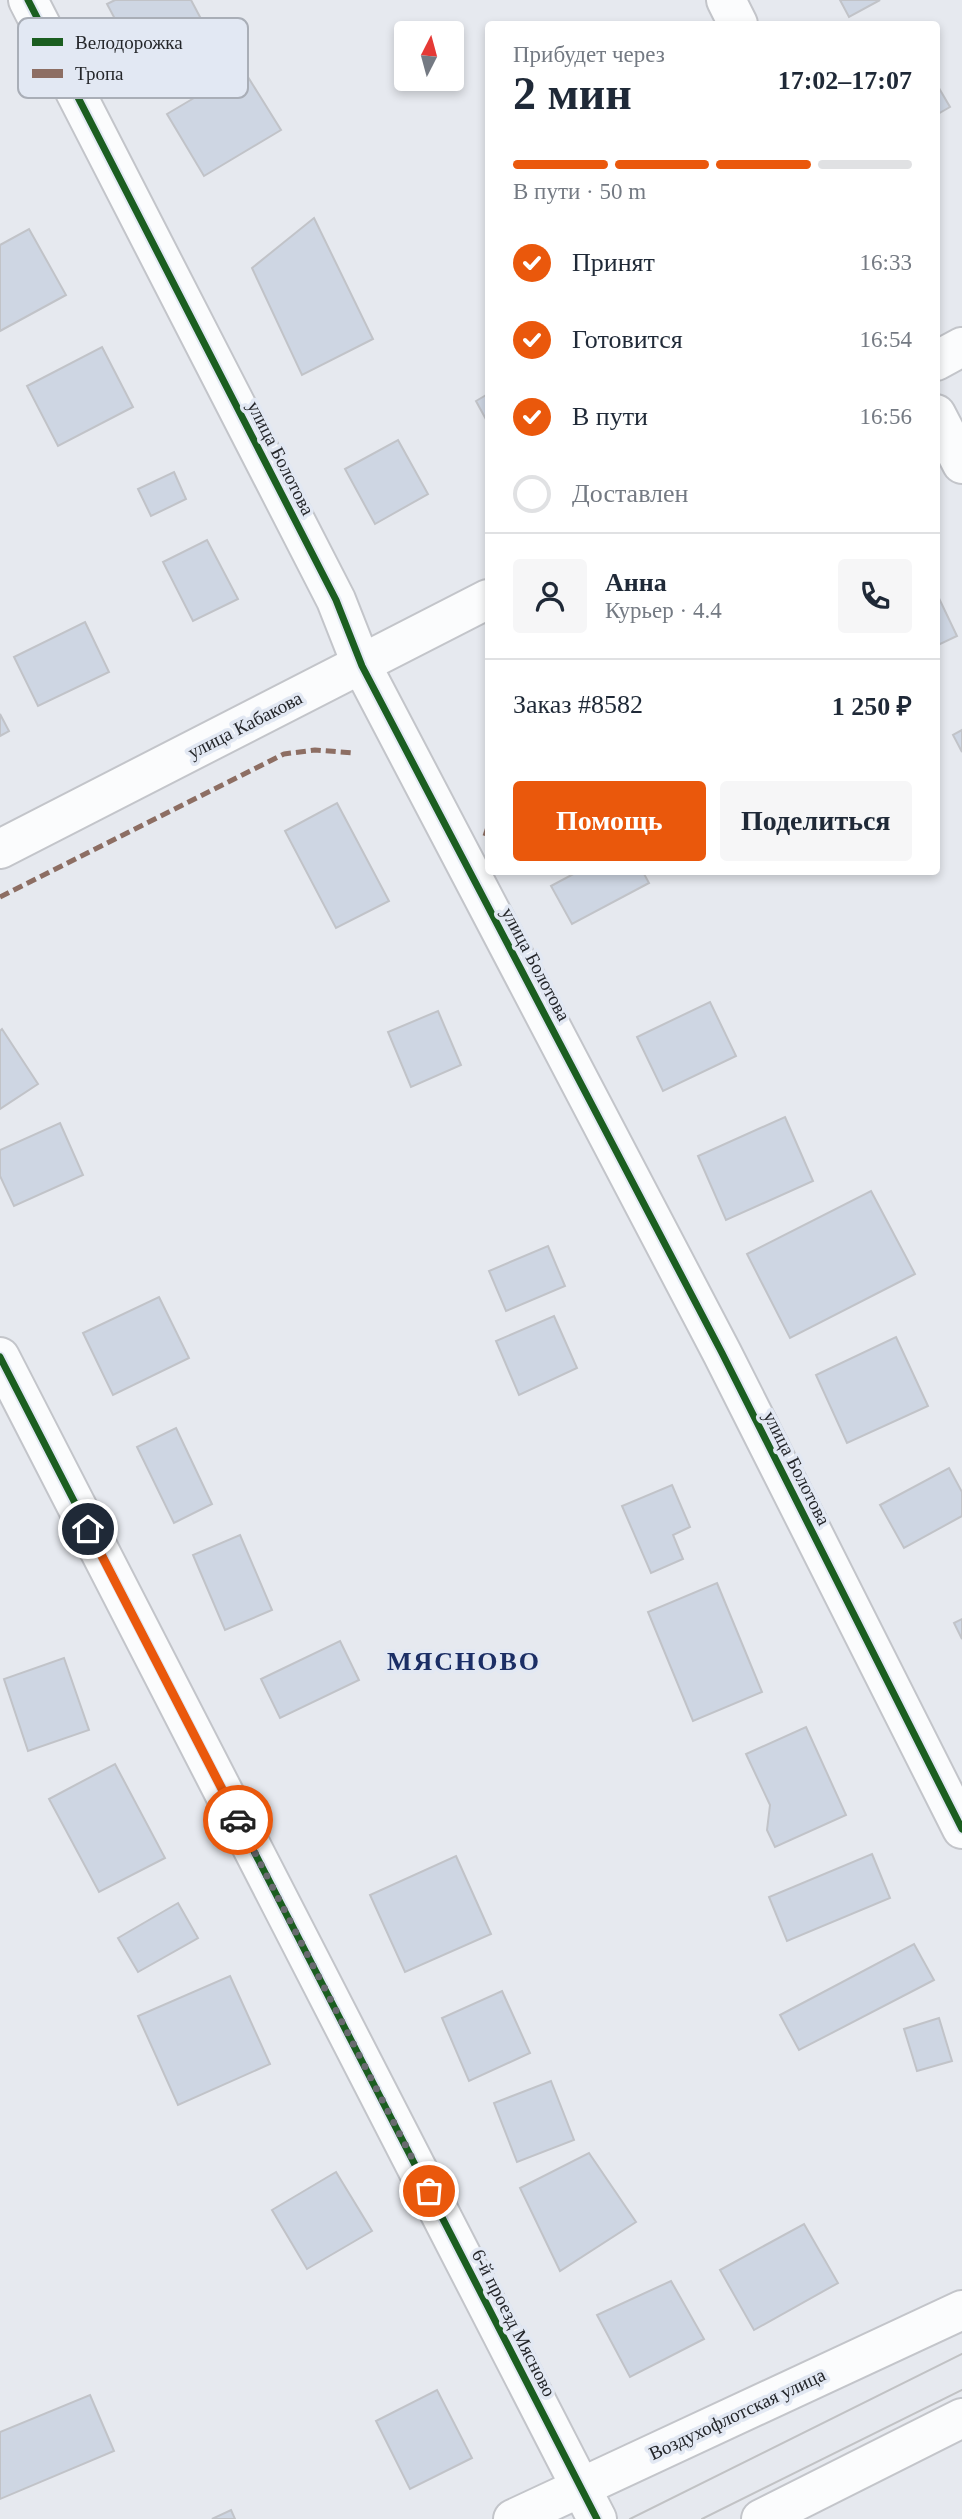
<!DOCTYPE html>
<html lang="ru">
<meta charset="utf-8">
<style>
body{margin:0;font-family:Georgia,serif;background:#f6f6f7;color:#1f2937;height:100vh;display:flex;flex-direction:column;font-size:26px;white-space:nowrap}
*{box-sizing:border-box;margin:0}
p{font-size:23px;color:#747a83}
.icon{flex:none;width:38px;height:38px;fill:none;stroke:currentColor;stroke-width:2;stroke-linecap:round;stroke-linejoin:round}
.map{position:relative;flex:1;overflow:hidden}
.details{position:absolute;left:485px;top:21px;width:455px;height:854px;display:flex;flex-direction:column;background:#fff;border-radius:7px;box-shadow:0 4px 10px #0003}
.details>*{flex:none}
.needle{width:46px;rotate:6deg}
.fabs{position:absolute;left:394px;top:21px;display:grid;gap:14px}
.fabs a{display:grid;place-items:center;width:70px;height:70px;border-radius:7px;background:#fff;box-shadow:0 4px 10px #0003;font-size:35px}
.pin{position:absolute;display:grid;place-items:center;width:60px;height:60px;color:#fff;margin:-30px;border:4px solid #fff;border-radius:50%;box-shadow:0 2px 7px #0007}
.courier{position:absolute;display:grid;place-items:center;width:70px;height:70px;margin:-35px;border:5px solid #ea580c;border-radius:50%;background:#fff;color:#222;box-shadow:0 2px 9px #0007}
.head em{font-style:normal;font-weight:800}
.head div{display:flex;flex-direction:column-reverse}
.head{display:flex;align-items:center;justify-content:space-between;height:119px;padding:0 28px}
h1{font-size:46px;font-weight:800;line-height:52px}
.bar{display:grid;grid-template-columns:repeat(4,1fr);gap:10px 7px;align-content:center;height:84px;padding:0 28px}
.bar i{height:9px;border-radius:5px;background:#e0e1e3}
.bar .active{background:#ea580c}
.bar p{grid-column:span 4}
.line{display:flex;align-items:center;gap:18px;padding:0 28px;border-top:2px solid #e0e1e3}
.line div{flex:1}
.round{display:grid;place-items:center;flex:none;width:74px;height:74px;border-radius:7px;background:#f6f6f7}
ol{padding:0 28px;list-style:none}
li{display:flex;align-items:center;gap:21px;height:77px}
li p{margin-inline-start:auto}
li .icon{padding:7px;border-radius:50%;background:#ea580c;color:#fff;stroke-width:4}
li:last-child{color:#747a83}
li i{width:38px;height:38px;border:4px solid #e0e1e3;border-radius:50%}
.cta{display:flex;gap:14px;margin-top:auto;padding:14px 28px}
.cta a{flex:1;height:80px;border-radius:7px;background:#ea580c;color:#fff;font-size:28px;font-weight:800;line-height:80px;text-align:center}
.cta a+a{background:#f6f6f7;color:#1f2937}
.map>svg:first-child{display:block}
</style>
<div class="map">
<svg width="962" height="2519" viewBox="0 0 962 2519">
<rect width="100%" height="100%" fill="#e6e9ef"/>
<g fill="#ced6e3" stroke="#c1c3c8" stroke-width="2">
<path d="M115 0H191L216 47 149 83 107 4Z"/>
<path d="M840 0H880L849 17Z"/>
<path d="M243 69 281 130 204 176 167 114Z"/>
<path d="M936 83 950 107 936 115Z"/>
<path d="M314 218 373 339 302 375 252 268Z"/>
<path d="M29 229 66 295 0 331V245Z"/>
<path d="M102 347 133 407 58 446 27 386Z"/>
<path d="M488 394V423L476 401Z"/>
<path d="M398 440 428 494 375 524 345 469Z"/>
<path d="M174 472 186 499 151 516 138 489Z"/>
<path d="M207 540 238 599 193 621 163 562Z"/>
<path d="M936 592 957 636 936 646Z"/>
<path d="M85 622 109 672 38 706 14 657Z"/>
<path d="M0 714 9 731 0 736Z"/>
<path d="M962 730V752L953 735Z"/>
<path d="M337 803 389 901 336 928 285 831Z"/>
<path d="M577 872H643L649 883 572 924 551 886Z"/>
<path d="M710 1002 736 1056 663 1091 637 1037Z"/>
<path d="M438 1011 461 1065 411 1087 388 1032Z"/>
<path d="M2 1029 38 1084 0 1109V1031Z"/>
<path d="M785 1117 813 1181 726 1220 698 1156Z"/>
<path d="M60 1123 83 1175 14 1206 0 1176V1150Z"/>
<path d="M871 1191 915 1274 790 1338 747 1254Z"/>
<path d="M548 1246 565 1286 506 1311 489 1271Z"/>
<path d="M159 1297 189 1358 113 1395 83 1333Z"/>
<path d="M554 1316 577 1368 519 1395 496 1341Z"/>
<path d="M896 1337 928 1406 847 1443 816 1375Z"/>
<path d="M176 1428 212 1504 174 1523 137 1447Z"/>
<path d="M949 1468 962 1492V1516L904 1548 880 1505Z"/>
<path d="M672 1485 690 1527 673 1535 683 1559 651 1573 622 1506Z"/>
<path d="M240 1535 272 1610 225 1630 193 1555Z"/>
<path d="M717 1583 762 1692 693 1721 648 1612Z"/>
<path d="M962 1619V1639L954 1623Z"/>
<path d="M340 1641 359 1680 280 1718 261 1679Z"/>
<path d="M64 1658 89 1730 28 1751 4 1679Z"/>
<path d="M806 1727 846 1815 775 1847 767 1830 770 1805 746 1754Z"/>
<path d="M115 1764 165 1858 99 1892 49 1799Z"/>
<path d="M872 1854 890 1898 787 1941 769 1897Z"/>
<path d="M456 1856 491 1934 405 1972 370 1895Z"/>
<path d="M178 1903 198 1938 138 1972 118 1938Z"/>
<path d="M914 1944 934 1980 799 2050 780 2015Z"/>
<path d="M230 1976 270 2064 178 2105 138 2016Z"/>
<path d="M502 1991 530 2053 469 2081 442 2018Z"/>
<path d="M939 2018 952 2061 917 2071 904 2029Z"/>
<path d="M551 2081 574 2140 517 2162 494 2103Z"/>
<path d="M589 2153 636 2222 560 2271 520 2188Z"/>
<path d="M336 2172 372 2231 307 2269 272 2210Z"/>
<path d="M804 2224 838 2283 754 2330 720 2270Z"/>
<path d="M671 2281 704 2339 630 2377 597 2315Z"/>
<path d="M437 2390 472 2458 410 2489 376 2421Z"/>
<path d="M90 2395 114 2451 0 2499V2432Z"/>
<path d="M231 2510 235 2519H212Z"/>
</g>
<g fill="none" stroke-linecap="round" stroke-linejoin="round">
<defs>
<g id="minor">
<path d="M726 0 738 24"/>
<path d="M936 361 962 347"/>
<path d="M936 414 962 464"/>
<path d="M0 849 488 599"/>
<path d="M0 1357 597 2519"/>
<path d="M513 2519 962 2310"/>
<path d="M761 2519 962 2418"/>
</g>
<path id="tertiary" d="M28 0 336 600 362 666 722 1353 962 1829"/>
</defs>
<use href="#minor" stroke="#c3c5ca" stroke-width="42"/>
<use href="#tertiary" stroke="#c3c5ca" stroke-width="42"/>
<use href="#minor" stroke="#fbfcfd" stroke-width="38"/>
<use href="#tertiary" stroke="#fbfcfd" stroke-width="38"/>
<g stroke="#c1c2c4" stroke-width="2">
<path d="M630 2519 962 2354"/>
<path d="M702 2519 962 2390"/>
</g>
<g stroke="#8d6e63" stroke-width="5" stroke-dasharray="10 5" stroke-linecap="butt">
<path d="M485 836 488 827"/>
<path d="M0 897 284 754 315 750 355 753"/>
</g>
<defs>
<g id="cycleway">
<path d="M28 0 336 600 362 666 722 1353 962 1829"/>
<path d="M0 1357 597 2519"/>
</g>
</defs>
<use href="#cycleway" stroke="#e2e8f3" stroke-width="11"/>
<use href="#cycleway" stroke="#1b5e20" stroke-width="7"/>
</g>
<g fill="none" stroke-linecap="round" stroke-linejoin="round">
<path stroke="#686a6f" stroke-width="7" stroke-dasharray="0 12.6" d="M238 1820 429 2191"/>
<path stroke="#ea580c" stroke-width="9" d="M88 1529 238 1820"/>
</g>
<g text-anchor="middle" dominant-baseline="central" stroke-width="7" stroke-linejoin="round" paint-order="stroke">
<g font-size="19" fill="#24262a" stroke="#e2e8f3">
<text transform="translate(281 458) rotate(63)">улица Болотова</text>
<text transform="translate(245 725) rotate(-27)">улица Кабакова</text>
<text transform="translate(536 964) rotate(62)">улица Болотова</text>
<text transform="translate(797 1468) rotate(63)">улица Болотова</text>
<text transform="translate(514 2323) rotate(63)">6-й проезд Мясново</text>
<text transform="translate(737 2414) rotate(-25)">Воздухофлотская улица</text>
</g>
<g font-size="26" font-weight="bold" letter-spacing="2" fill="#1b2e65" stroke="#e2e8f3">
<text x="464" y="1661">МЯСНОВО</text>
</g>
</g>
<rect x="18" y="18" width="230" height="80" rx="10" fill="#e2e8f3" stroke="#a9aeb7" stroke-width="2"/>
<rect x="32" y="38" width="31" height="8" fill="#1b5e20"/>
<rect x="32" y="69" width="31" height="9" fill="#8d6e63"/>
<g font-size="19" fill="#24262a">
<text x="75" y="49">Велодорожка</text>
<text x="75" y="80">Тропа</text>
</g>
</svg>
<div class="fabs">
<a><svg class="needle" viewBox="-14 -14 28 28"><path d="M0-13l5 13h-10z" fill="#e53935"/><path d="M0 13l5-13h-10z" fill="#747a83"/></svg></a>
</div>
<div class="pin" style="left:429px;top:2191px;background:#ea580c"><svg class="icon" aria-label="bag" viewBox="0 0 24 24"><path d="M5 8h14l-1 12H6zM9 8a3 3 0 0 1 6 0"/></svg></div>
<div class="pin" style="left:88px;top:1529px;background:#1f2937"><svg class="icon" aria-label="home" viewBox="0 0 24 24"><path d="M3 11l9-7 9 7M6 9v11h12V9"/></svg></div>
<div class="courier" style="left:238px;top:1820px"><svg class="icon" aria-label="car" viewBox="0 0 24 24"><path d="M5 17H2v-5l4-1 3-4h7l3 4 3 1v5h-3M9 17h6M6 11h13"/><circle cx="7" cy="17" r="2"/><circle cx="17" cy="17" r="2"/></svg></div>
<section class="details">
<div class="head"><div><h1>2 мин</h1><p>Прибудет через</p></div><em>17:02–17:07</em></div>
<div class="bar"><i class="active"></i><i class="active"></i><i class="active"></i><i></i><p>В пути · 50 m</p></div>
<ol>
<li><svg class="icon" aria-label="check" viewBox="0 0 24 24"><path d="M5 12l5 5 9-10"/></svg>Принят<p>16:33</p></li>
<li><svg class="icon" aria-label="check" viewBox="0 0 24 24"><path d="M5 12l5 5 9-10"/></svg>Готовится<p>16:54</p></li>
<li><svg class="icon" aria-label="check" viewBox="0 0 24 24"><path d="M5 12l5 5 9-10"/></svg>В пути<p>16:56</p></li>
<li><i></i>Доставлен</li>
</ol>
<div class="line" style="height:126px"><a class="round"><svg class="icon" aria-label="person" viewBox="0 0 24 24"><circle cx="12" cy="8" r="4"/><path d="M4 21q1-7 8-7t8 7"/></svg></a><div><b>Анна</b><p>Курьер · 4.4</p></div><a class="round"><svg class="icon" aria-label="phone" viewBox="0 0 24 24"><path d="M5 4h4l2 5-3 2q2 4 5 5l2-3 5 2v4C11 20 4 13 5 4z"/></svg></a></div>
<div class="line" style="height:91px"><div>Заказ #8582</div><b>1 250 ₽</b></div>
<div class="cta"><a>Помощь</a><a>Поделиться</a></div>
</section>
</div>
